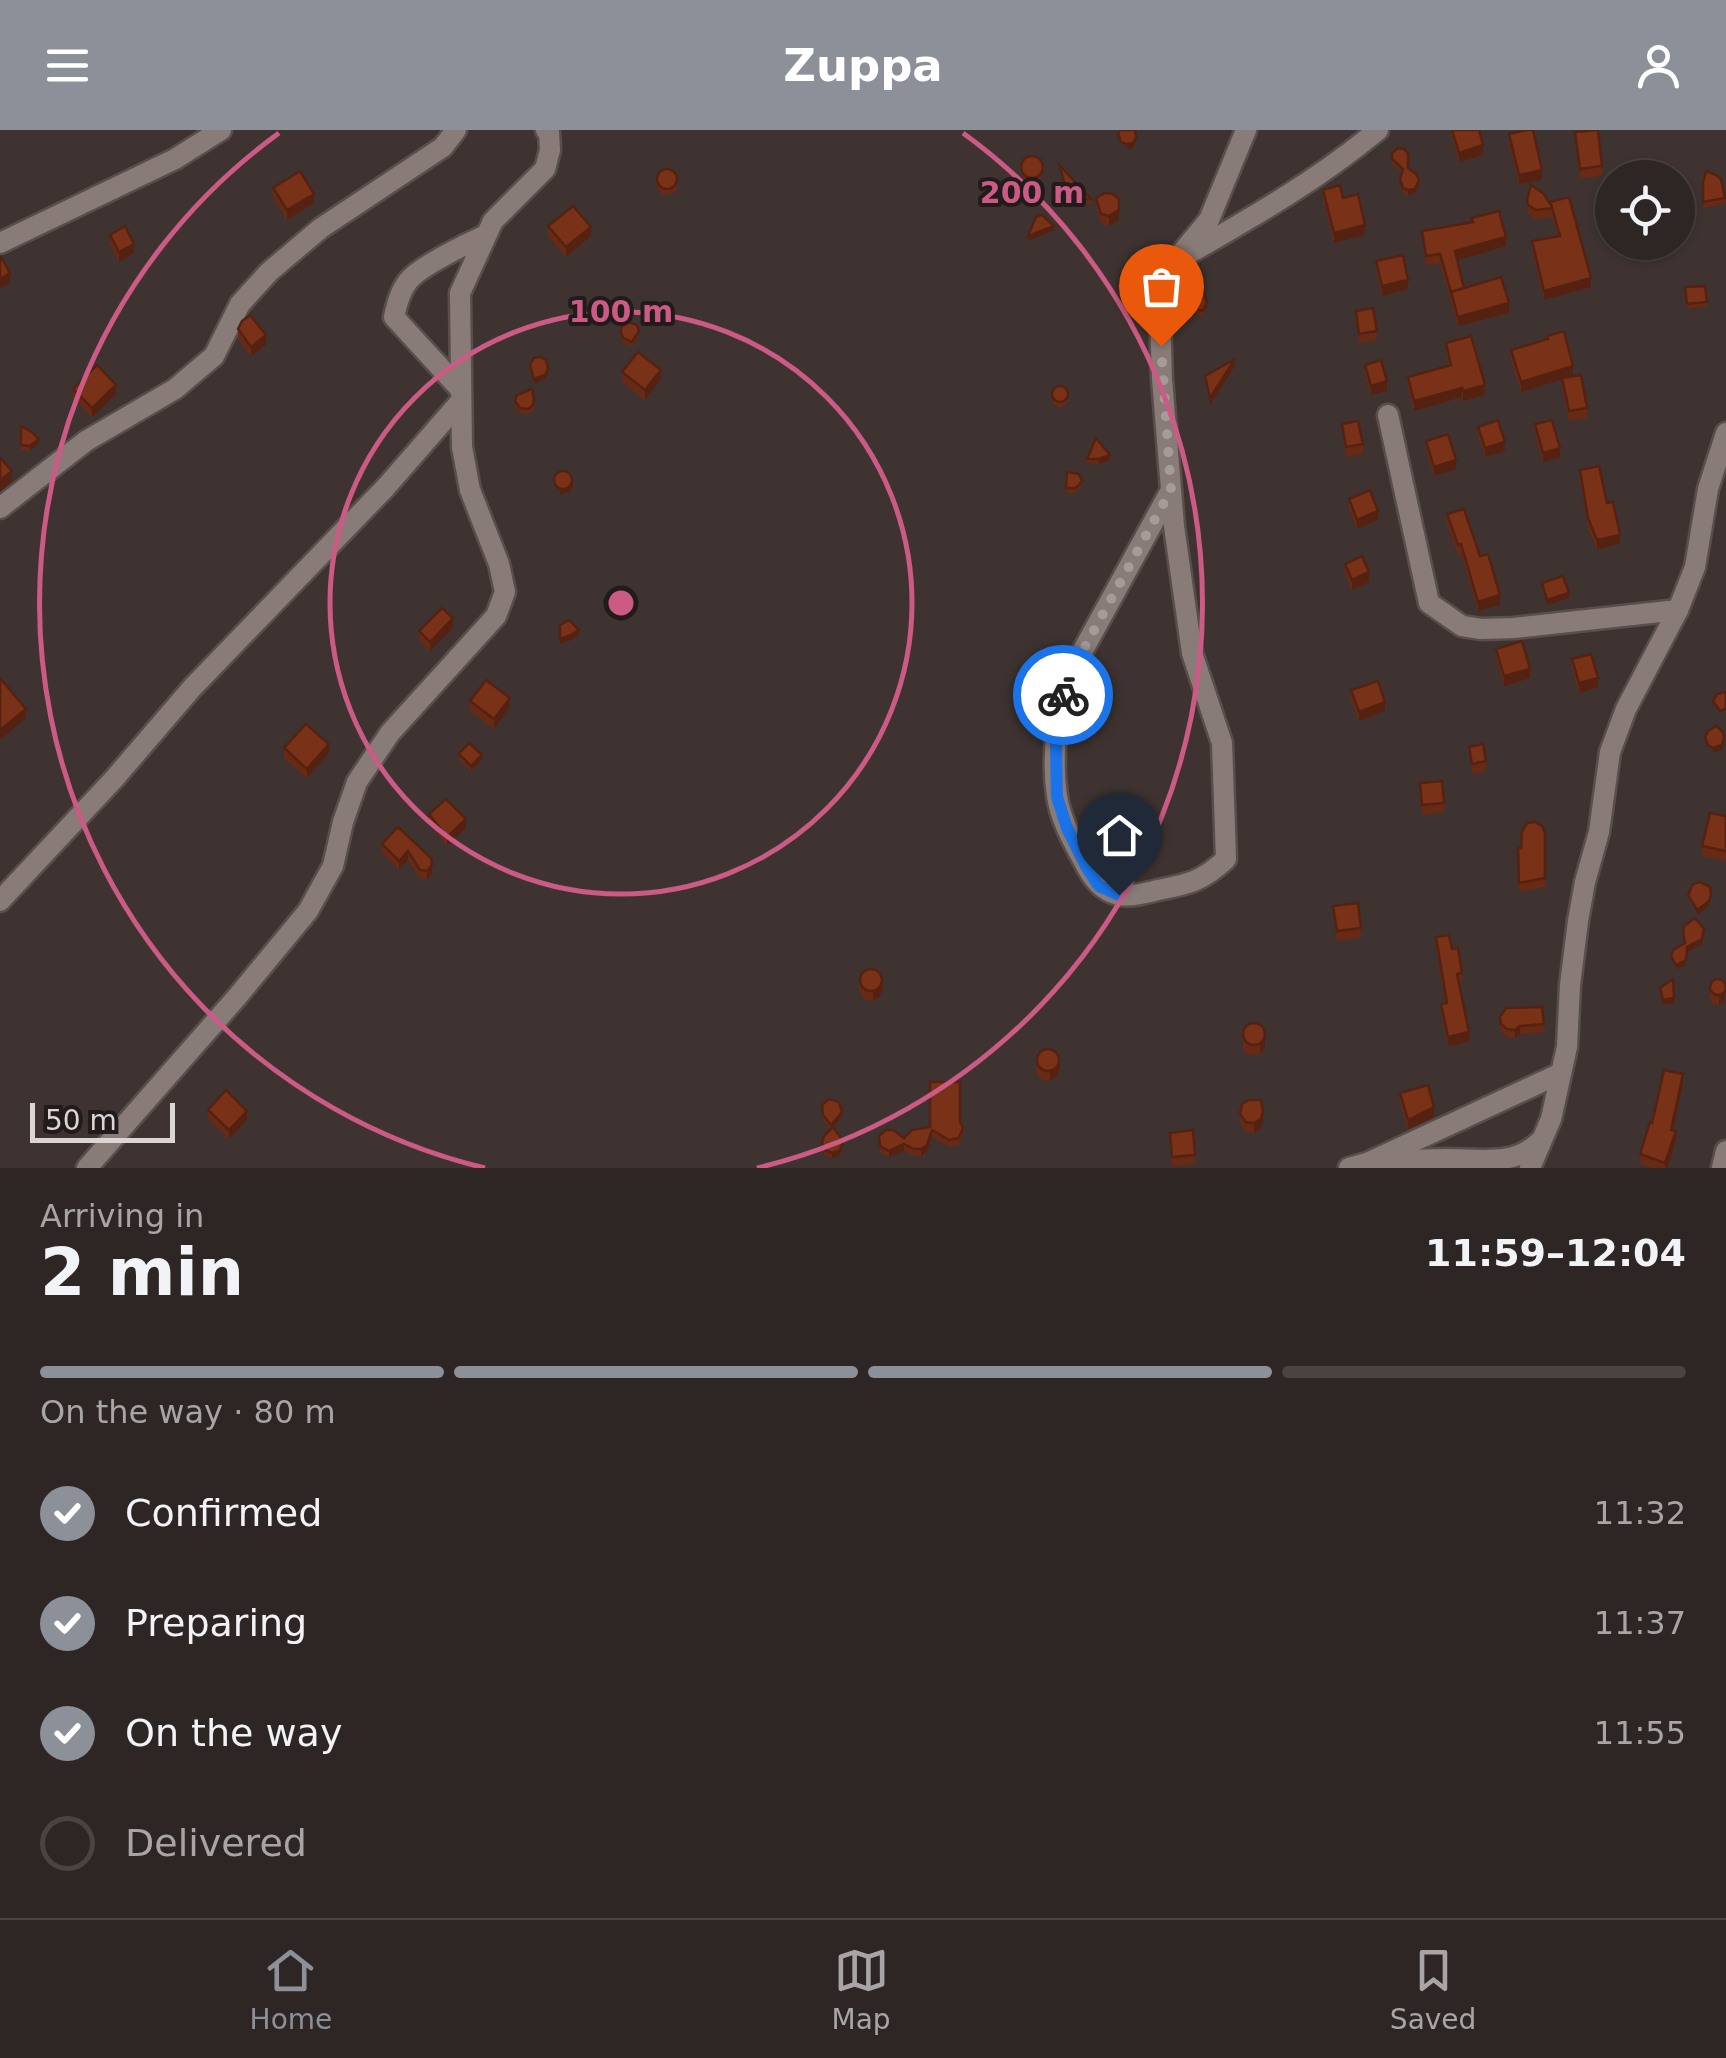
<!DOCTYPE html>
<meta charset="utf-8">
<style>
body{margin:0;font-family:"DejaVu Sans",sans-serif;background:#362e2c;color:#f1f3f6;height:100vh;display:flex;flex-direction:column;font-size:38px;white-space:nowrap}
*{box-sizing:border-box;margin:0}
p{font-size:32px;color:#a7a5a6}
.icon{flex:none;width:55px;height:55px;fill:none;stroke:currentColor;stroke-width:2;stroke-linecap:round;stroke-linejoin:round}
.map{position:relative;height:1038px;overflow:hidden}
.drawer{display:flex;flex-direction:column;background:#2e2624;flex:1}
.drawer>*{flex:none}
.buttons{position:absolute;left:1595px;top:30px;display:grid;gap:20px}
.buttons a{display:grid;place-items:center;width:100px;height:100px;border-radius:50%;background:#2e2624;box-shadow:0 2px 8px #0004,0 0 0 2px #494341;font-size:50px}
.scale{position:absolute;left:30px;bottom:25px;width:145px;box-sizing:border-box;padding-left:10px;border:5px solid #dcd5d3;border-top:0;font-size:28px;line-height:35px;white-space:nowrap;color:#dcd5d3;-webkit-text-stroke:8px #211c1b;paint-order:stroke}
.pin{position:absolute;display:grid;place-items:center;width:85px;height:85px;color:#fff;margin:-102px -42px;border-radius:50% 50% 50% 0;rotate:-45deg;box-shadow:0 0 10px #0007}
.pin .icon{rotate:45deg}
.courier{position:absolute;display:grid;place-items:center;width:100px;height:100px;margin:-50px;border:8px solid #1a73e8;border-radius:50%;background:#fff;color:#222;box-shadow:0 2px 12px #0007}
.overview em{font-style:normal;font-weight:700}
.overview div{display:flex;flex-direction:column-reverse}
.overview{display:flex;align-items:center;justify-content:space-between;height:170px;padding:0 40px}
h1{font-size:65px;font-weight:700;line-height:75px}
.bar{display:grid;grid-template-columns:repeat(4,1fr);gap:15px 10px;align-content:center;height:120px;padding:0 40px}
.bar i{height:12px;border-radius:8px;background:#494341}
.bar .selected{background:#8c9099}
.bar p{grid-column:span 4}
ol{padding:0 40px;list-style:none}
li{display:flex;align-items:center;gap:30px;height:110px}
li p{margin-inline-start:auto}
li .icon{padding:10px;border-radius:50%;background:#8c9099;color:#fff;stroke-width:4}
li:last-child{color:#a7a5a6}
li i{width:55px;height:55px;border:5px solid #494341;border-radius:50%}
header{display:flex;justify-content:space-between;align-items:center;height:130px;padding:0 40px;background:#8c9099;color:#fff;font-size:45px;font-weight:700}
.dock{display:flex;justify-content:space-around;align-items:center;height:140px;border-top:2px solid #494341;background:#2e2624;font-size:28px;color:#a7a5a6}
.dock a{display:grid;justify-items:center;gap:5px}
.dock .selected{color:#8c9099}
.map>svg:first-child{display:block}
</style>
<header><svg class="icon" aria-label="menu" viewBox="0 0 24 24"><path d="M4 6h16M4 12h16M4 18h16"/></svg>Zuppa<svg class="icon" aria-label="person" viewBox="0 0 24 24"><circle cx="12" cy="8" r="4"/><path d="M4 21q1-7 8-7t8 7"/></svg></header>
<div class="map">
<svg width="1726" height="1038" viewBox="0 0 1726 1038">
<rect width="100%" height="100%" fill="#3e3330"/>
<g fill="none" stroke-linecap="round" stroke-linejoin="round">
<defs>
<g id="minor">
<path d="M0 113 175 29 221 0"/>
<path d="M1183 127C1251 88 1318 50 1378 0"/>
<path d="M460 259 394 187C397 174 400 161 409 150 421 136 466 114 484 106"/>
<path d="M1388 285 1429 473 1462 496 1481 499 1514 498 1678 480"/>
<path d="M1171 360 1070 544C1057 582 1051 626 1057 666 1060 688 1072 710 1083 730 1091 746 1101 762 1120 765 1132 767 1147 763 1158 760 1189 754 1203 751 1226 729L1222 613 1192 523 1174 396 1162 249 1159 150 1209 90 1246 0"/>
<path d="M0 378 86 311 175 259 214 226 240 174 269 142 321 98 443 17 456 0"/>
<path d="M0 771 114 649 192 558 386 357 460 272"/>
<path d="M1379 1032C1400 1031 1421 1029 1442 1029 1476 1028 1513 1038 1539 1012"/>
<path d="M87 1038 237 867 308 781 333 736 343 692 357 652 390 603 496 486 505 462 499 434 470 360 462 317 460 163 493 91 545 39 550 20 549 2 546 0"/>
<path d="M1349 1038 1367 1033 1561 943"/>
<path d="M1530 1038 1551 989 1567 917 1570 855 1578 791 1585 752 1599 702 1610 622 1626 579 1678 480 1695 437 1708 359 1726 303"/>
<path d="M1722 1038 1726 1021"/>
</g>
</defs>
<use href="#minor" stroke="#584f4c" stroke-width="25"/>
<use href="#minor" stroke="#897c78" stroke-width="20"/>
</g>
<g fill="#682a15">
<path d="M1450 0H1479L1483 25 1459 32Z"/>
<path d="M1575 2 1602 36V46L1580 48Z"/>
<path d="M1509 4 1542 50 1519 54 1509 13Z"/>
<path d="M1392 23 1408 38 1419 55 1415 63 1408 65 1403 62 1400 54 1402 42 1392 34Z"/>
<path d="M1021 36 1042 46 1038 51 1028 52 1023 48Z"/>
<path d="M1060 36 1091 69V74L1068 73Z"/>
<path d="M658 44 678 58 673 64 663 65 656 56Z"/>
<path d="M1703 52 1725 68V74L1703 78Z"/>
<path d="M273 58 314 73 287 90 273 67Z"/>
<path d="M1323 60 1343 68 1365 105 1334 113 1323 69Z"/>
<path d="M1096 68 1119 69V90L1109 96 1101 93 1096 78Z"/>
<path d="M1527 70 1550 75 1591 157 1544 170 1532 120V111L1558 106 1552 87 1536 89 1528 84Z"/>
<path d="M1471 88 1506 116 1457 130 1464 158 1509 183 1458 196 1440 133 1426 135 1422 101 1471 92Z"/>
<path d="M548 96 591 106 566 127 548 106Z"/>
<path d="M110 105 134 123 119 132 110 114Z"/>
<path d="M1376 131 1408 159 1382 166 1376 140Z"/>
<path d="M1705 156 1707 176 1687 179 1685 157Z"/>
<path d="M1191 168 1207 177 1203 186 1193 183Z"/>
<path d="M1356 181 1377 201V210L1359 213Z"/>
<path d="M621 197 639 206 632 216 623 213 621 208Z"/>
<path d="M238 199 266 215 251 226 238 209Z"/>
<path d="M1547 206 1573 246 1587 278V288L1569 291 1562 258V249L1521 262 1511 230V220L1547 209Z"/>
<path d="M1446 213 1485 265 1463 271 1462 267 1414 281 1408 257V247L1449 236 1446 222Z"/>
<path d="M1365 235 1387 261 1371 265 1365 244Z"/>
<path d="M622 242 661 249 645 270 622 252Z"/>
<path d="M73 259 116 264 92 287 73 268Z"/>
<path d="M1052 263 1069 270 1063 276 1058 277 1053 273Z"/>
<path d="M515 271 534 272 533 280 528 284 520 283 515 276Z"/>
<path d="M1342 294 1363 314V324L1346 327Z"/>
<path d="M1535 294 1560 328 1543 332 1535 304Z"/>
<path d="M21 296 39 314 30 320H21Z"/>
<path d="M1478 297 1505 321 1485 327 1478 306Z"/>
<path d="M1426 311 1456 339 1434 346 1426 321Z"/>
<path d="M1087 329 1110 330 1099 334 1087 333Z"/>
<path d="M1580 340 1607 373 1620 414 1597 419 1588 398 1580 349Z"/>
<path d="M1067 342 1082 356 1076 363H1066Z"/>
<path d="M1349 369 1378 390 1357 399 1349 379Z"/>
<path d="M1447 384 1500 475 1478 481 1461 424 1458 425 1447 394Z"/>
<path d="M1345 434 1369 452 1352 460 1345 444Z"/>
<path d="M453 498 430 521 419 510V501Z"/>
<path d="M1496 519 1530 548 1504 556 1496 528Z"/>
<path d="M1572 529 1598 557 1579 563 1572 539Z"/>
<path d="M1351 560 1385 581 1359 591 1351 570Z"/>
<path d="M470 571 510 577 494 599 470 581Z"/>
<path d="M1469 617 1486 631V641L1472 644Z"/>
<path d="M284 618 329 623 307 648 284 628Z"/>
<path d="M459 624 482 630 471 641 459 629Z"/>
<path d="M1420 653 1444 673V682L1422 685Z"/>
<path d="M429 684 466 698 447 716 429 693Z"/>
<path d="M1726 686V731L1702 726V716Z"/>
<path d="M398 697 432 744 427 749 420 748 408 730 399 739 382 723V714Z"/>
<path d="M1545 703V757L1519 762 1518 718H1521Z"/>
<path d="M1333 776 1361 798V808L1337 811Z"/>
<path d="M1436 807 1452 819 1462 843V852L1459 853 1469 912 1448 916 1441 884V874L1445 873 1436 817Z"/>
<path d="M860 844 883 859 880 866 873 871 865 870 859 861Z"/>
<path d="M1726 853 1725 870 1719 875 1712 874 1710 868V858Z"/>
<path d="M1542 877 1544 902 1520 904 1515 908 1507 907 1501 902 1500 887Z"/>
<path d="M1243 900 1265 918 1260 924 1248 925 1243 920Z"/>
<path d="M1037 925 1060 939 1057 946 1050 951 1042 950 1036 941Z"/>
<path d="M1683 953 1673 1000 1676 1011 1667 1038H1652L1640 1034V1024L1652 993Z"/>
<path d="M1400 963 1434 987 1408 999 1400 973Z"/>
<path d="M208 980 247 990 229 1009 208 989Z"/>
<path d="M822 980 842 986 833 998 842 1019 839 1026 832 1028 825 1025 822 1017V1012L831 1000 823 990Z"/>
<path d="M1240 984 1263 991 1261 998 1254 1003 1246 1002 1240 993Z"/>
<path d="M960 992 963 1005 959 1015 949 1017 932 1007 927 1022 921 1026H914L904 1021 889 1027 880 1023 879 1006 904 1008Z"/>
<path d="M1170 1003 1195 1025V1034L1172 1037Z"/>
</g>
<g fill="#521">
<path d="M1136 8V12L1133 18 1127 19V14Z"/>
<path d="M1483 15V25L1459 32V23Z"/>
<path d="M1542 40V50L1519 54V45Z"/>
<path d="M1419 50V55L1415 63 1408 65V60Z"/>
<path d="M314 64V73L287 90V80Z"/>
<path d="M1119 80V90L1109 96V86Z"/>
<path d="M1365 95V105L1334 113V103Z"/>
<path d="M1054 96V100L1028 111V106Z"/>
<path d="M591 97V106L566 127V117Z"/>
<path d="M1506 107V116L1455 131V121Z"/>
<path d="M134 114V123L119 132V122Z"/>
<path d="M10 143V153L0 159V149Z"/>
<path d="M1591 148V157L1544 170V161Z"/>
<path d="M1408 150V159L1382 166V156Z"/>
<path d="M1509 173V183L1458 196V187Z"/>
<path d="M266 205V215L251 226V217Z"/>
<path d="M1235 229V236L1210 275V268Z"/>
<path d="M1573 236V246L1521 262V252Z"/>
<path d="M548 239V244L545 249 534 254V249Z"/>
<path d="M661 240V249L645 270V260Z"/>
<path d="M1387 251V261L1371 265V256Z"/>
<path d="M116 255V264L92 287V278Z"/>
<path d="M1485 255V265L1463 271V261Z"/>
<path d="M1462 258V267L1414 281V271Z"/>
<path d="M39 309V314L30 320V316Z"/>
<path d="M1505 312V321L1485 327V318Z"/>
<path d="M1560 318V328L1543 332V323Z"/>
<path d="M1110 325V330L1099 334V329Z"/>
<path d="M1456 330V339L1434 346V337Z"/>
<path d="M12 341V351L0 361V351Z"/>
<path d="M573 352V357L569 362 560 365V360Z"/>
<path d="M1378 381V390L1357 399V390Z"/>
<path d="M1620 405V414L1597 419V410Z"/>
<path d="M1369 442V452L1352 460V450Z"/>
<path d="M1569 463V468L1547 475V470Z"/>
<path d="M1500 465V475L1478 481V472Z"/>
<path d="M453 488V498L430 521V512Z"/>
<path d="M579 500V505L571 510 560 514V509Z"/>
<path d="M1530 539V548L1504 556V546Z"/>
<path d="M1598 548V557L1579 563V553Z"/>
<path d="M510 568V577L494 599V589Z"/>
<path d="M1385 572V581L1359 591V582Z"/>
<path d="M26 579V588L0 610V600Z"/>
<path d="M1724 609 1722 619 1713 623V618Z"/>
<path d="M329 614V623L307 648V639Z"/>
<path d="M482 625V630L471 641V636Z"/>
<path d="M466 689V698L447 716V707Z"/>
<path d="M408 721V730L399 739V731Z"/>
<path d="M432 735V744L427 749V741Z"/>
<path d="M1711 765 1709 776 1697 785V780Z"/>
<path d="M1704 799 1702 814 1687 822V817Z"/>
<path d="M1686 830V835L1676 840V835Z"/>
<path d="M883 849V859L880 866 873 871V861Z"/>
<path d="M1725 860V870L1719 875V865Z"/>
<path d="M1674 868V873L1663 875V870Z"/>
<path d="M1520 896V904L1515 908V900Z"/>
<path d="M1469 902V912L1448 916V907Z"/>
<path d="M1265 908V918L1260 924V915Z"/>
<path d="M1060 929V939L1057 946 1050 951V941Z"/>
<path d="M1683 944V953L1671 1009V1000Z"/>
<path d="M1434 977V987L1408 999V990Z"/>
<path d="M247 981V990L229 1009V1000Z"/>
<path d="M1263 981V991L1261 998 1254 1003V993Z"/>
<path d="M842 982V986L831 1000V995Z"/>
<path d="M932 1000V1007L927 1022 921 1026V1019Z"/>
<path d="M1676 1001V1011L1667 1038H1665V1033Z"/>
<path d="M904 1014V1021L889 1027V1021Z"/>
<path d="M842 1015V1019L839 1026 832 1028V1023Z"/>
</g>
<g fill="#793118" stroke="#521" stroke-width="2.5">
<path d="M1120 0H1135L1136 8 1133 13 1127 14 1121 12 1118 4Z"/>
<path d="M1452 0H1479L1483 15 1459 23Z"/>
<path d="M1526 0H1533L1542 40 1519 45 1509 4Z"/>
<path d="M1598 0 1602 36 1580 39 1575 2Z"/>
<path d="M1398 18 1404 19 1408 23V38L1416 44 1419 50 1415 59 1408 60 1403 58 1400 49 1403 39 1392 29V23Z"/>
<circle cx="1032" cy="37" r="11"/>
<path d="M1060 36 1091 69 1068 68Z"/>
<path d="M1632 36 1649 45 1644 48H1625L1621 41Z"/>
<circle cx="667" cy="49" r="10"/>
<path d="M300 41 314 64 287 80 273 58Z"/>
<path d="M1706 41 1716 45 1721 49 1725 68 1703 72V52Z"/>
<path d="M1340 55 1343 68 1358 64 1365 95 1334 103 1323 60Z"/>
<path d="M1531 55 1544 64 1552 77 1550 72 1569 67 1591 148 1544 161 1532 111 1560 106 1552 78 1536 80 1528 75 1527 70Z"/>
<path d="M1105 63 1113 64 1119 69V80L1109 86 1101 84 1096 68Z"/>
<path d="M573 76 591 97 566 117 548 96Z"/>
<path d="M1499 81 1506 107 1455 121 1464 158 1451 162 1440 124 1426 126 1422 101 1473 92 1471 88Z"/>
<path d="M1042 85 1054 96 1028 106 1036 87Z"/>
<path d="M125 96 134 114 119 122 110 105Z"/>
<path d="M1403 125 1408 150 1382 156 1376 131Z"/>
<path d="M1 127 10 143 0 149V128Z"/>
<path d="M1501 147 1509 173 1458 187 1451 162Z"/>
<path d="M1705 156 1707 172 1687 174 1685 157Z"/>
<path d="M1204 164 1207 172 1203 181 1193 178 1191 168Z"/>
<path d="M1373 178 1377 201 1359 204 1356 181Z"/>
<path d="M250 185 266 205 251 217 238 199 242 191Z"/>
<path d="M628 192 637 195 639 201 632 212 623 208 621 203V197Z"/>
<path d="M1564 201 1573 236 1521 252 1511 220 1548 209 1547 206Z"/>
<path d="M1471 206 1485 255 1463 261 1462 258 1414 271 1408 247 1451 235 1446 213Z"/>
<path d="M638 222 661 240 645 260 622 242Z"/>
<path d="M540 227 546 230 548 239 545 245 534 249 530 235 534 228Z"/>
<path d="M1235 229 1210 268 1205 246Z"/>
<path d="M1381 230 1387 251 1371 256 1365 235Z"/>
<path d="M97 235 116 255 92 278 73 259Z"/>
<path d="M1581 245 1587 278 1569 281 1562 248Z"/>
<circle cx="1060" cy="264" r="8"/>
<path d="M532 259 534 269 533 275 528 279 520 278 515 271 517 265Z"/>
<path d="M1498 290 1505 312 1485 318 1478 297Z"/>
<path d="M1552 290 1560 318 1543 323 1535 294Z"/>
<path d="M1358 291 1363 314 1346 317 1342 294Z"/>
<path d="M21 296 32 302 39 309 30 316 21 315Z"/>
<path d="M1448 304 1456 330 1434 337 1426 311Z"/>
<path d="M1096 308 1110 325 1099 329H1087Z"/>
<path d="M0 328 12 341 0 351Z"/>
<path d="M1599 336 1607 373 1613 372 1620 405 1597 410 1588 388 1580 340Z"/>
<circle cx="563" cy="350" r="9"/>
<path d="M1067 342 1079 344 1082 351 1076 358H1066Z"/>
<path d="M1370 360 1378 381 1357 390 1349 369Z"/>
<path d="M1464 379 1480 426 1488 424 1500 465 1478 472 1461 414 1458 415 1447 384Z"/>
<path d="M1362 426 1369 442 1352 450 1345 434Z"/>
<path d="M1563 446 1569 463 1547 470 1542 453Z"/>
<path d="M442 478 453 488 430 512 419 501Z"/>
<path d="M569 490 579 500 571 505 560 509V495Z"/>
<path d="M1522 511 1530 539 1504 546 1496 519Z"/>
<path d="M1591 524 1598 548 1579 553 1572 529Z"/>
<path d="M0 548 26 579 0 600Z"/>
<path d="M486 550 510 568 494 589 470 571Z"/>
<path d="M1378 551 1385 572 1359 582 1351 560Z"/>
<path d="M1726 562V578L1720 581 1713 571 1717 564Z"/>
<path d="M306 594 329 614 307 639 284 618Z"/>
<path d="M1716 596 1723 602 1724 609 1722 615 1713 618 1708 615 1705 607 1708 601Z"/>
<path d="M469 613 482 625 471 636 459 624Z"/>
<path d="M1483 614 1486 631 1472 634 1469 617Z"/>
<path d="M1442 651 1444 673 1422 675 1420 653Z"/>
<path d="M446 669 466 689 447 707 429 684Z"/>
<path d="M1710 683 1726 686V721L1702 716Z"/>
<path d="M1535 692 1542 696 1545 703V748L1519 753 1518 718H1521L1522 702 1527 693Z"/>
<path d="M398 697 431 728 432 735 427 741 420 740 408 721 399 731 382 714Z"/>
<path d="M1700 752 1710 757 1711 765 1709 771 1697 780 1688 765 1693 754Z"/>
<path d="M1358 773 1361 798 1337 801 1333 776Z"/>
<path d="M1695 788 1704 799 1702 809 1687 817 1686 830 1676 835 1671 826 1673 820 1685 813 1683 804 1684 796Z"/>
<path d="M1449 805 1452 819 1458 818 1462 843 1457 844 1469 902 1448 907 1441 874 1447 873 1436 807Z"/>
<circle cx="871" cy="850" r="11"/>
<path d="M1673 849 1674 868 1663 870 1660 858Z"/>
<circle cx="1718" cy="857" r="8"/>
<path d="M1542 877 1544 894 1520 896 1515 900 1507 899 1501 894 1500 887 1506 878Z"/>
<circle cx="1254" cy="904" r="11"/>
<circle cx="1048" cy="930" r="11"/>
<path d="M1664 940 1683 944 1671 1000 1676 1001 1665 1033 1640 1024 1650 992 1652 993Z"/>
<path d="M930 952H960V992L963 998 959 1008 949 1010 932 1000 927 1015 921 1019H914L904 1014 889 1021 880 1016 879 1006 886 1000H893L904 1008 912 1000 930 997Z"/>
<path d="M1428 955 1434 977 1408 990 1400 963Z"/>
<path d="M226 960 247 981 229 1000 208 980Z"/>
<path d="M829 969 839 972 842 982 831 995 823 985 822 975Z"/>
<path d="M1249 970H1261L1263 981 1261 989 1254 993 1246 992 1240 984 1242 974Z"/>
<path d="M833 997 841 1008 842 1015 839 1021 832 1023 825 1020 822 1012 824 1006Z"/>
<path d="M1193 1000 1195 1025 1172 1027 1170 1003Z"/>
</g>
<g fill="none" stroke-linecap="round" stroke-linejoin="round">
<path stroke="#a59c9a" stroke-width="10" stroke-dasharray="0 18" d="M1063 565 1070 544 1171 360 1161 216"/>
<path stroke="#1a73e8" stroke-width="12" d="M1063 565 1056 614 1057 667 1067 698 1087 738 1099 756 1119 765"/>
</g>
<g fill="none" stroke="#cb5a85" stroke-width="5">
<circle cx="621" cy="473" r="291"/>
<path d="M485 1038A581 581 0 0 1 279 3M963 3A581 581 0 0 1 757 1038"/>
</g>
<circle cx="621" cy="473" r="15" fill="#cb5a85" stroke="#211c1b" stroke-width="5"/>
<g font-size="30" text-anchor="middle" font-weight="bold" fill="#cb5a85" stroke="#211c1b" stroke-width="8" stroke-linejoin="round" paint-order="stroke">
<text x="1032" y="73">200 m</text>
<text x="621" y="192">100 m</text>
</g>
</svg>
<div class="buttons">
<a><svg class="icon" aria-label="locate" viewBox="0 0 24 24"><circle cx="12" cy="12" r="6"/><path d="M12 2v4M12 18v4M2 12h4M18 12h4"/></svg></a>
</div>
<div class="scale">50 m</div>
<div class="pin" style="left:1161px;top:216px;background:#ea580c"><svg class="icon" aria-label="bag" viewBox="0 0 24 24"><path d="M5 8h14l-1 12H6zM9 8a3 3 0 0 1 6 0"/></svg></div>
<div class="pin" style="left:1119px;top:765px;background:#1f2937"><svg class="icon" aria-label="home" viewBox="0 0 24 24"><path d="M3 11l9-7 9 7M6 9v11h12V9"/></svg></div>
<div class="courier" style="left:1063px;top:565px"><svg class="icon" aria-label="bike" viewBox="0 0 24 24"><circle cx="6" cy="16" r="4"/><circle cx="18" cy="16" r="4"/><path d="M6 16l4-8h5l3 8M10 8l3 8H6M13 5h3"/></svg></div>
</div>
<section class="drawer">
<div class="overview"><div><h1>2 min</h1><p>Arriving in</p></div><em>11:59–12:04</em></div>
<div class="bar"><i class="selected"></i><i class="selected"></i><i class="selected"></i><i></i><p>On the way · 80 m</p></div>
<ol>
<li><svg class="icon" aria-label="check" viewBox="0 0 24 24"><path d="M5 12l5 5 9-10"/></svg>Confirmed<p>11:32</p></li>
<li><svg class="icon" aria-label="check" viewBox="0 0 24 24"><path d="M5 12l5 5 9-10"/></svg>Preparing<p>11:37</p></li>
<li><svg class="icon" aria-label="check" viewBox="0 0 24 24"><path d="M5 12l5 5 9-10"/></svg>On the way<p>11:55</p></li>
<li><i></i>Delivered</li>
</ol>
</section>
<nav class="dock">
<a class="selected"><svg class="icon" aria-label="home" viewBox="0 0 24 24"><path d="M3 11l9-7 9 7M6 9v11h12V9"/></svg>Home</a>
<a><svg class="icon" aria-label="map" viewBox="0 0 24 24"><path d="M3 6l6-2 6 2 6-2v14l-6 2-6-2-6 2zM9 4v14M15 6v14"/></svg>Map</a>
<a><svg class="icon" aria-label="saved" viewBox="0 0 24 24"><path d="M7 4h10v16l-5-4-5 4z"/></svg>Saved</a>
</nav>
